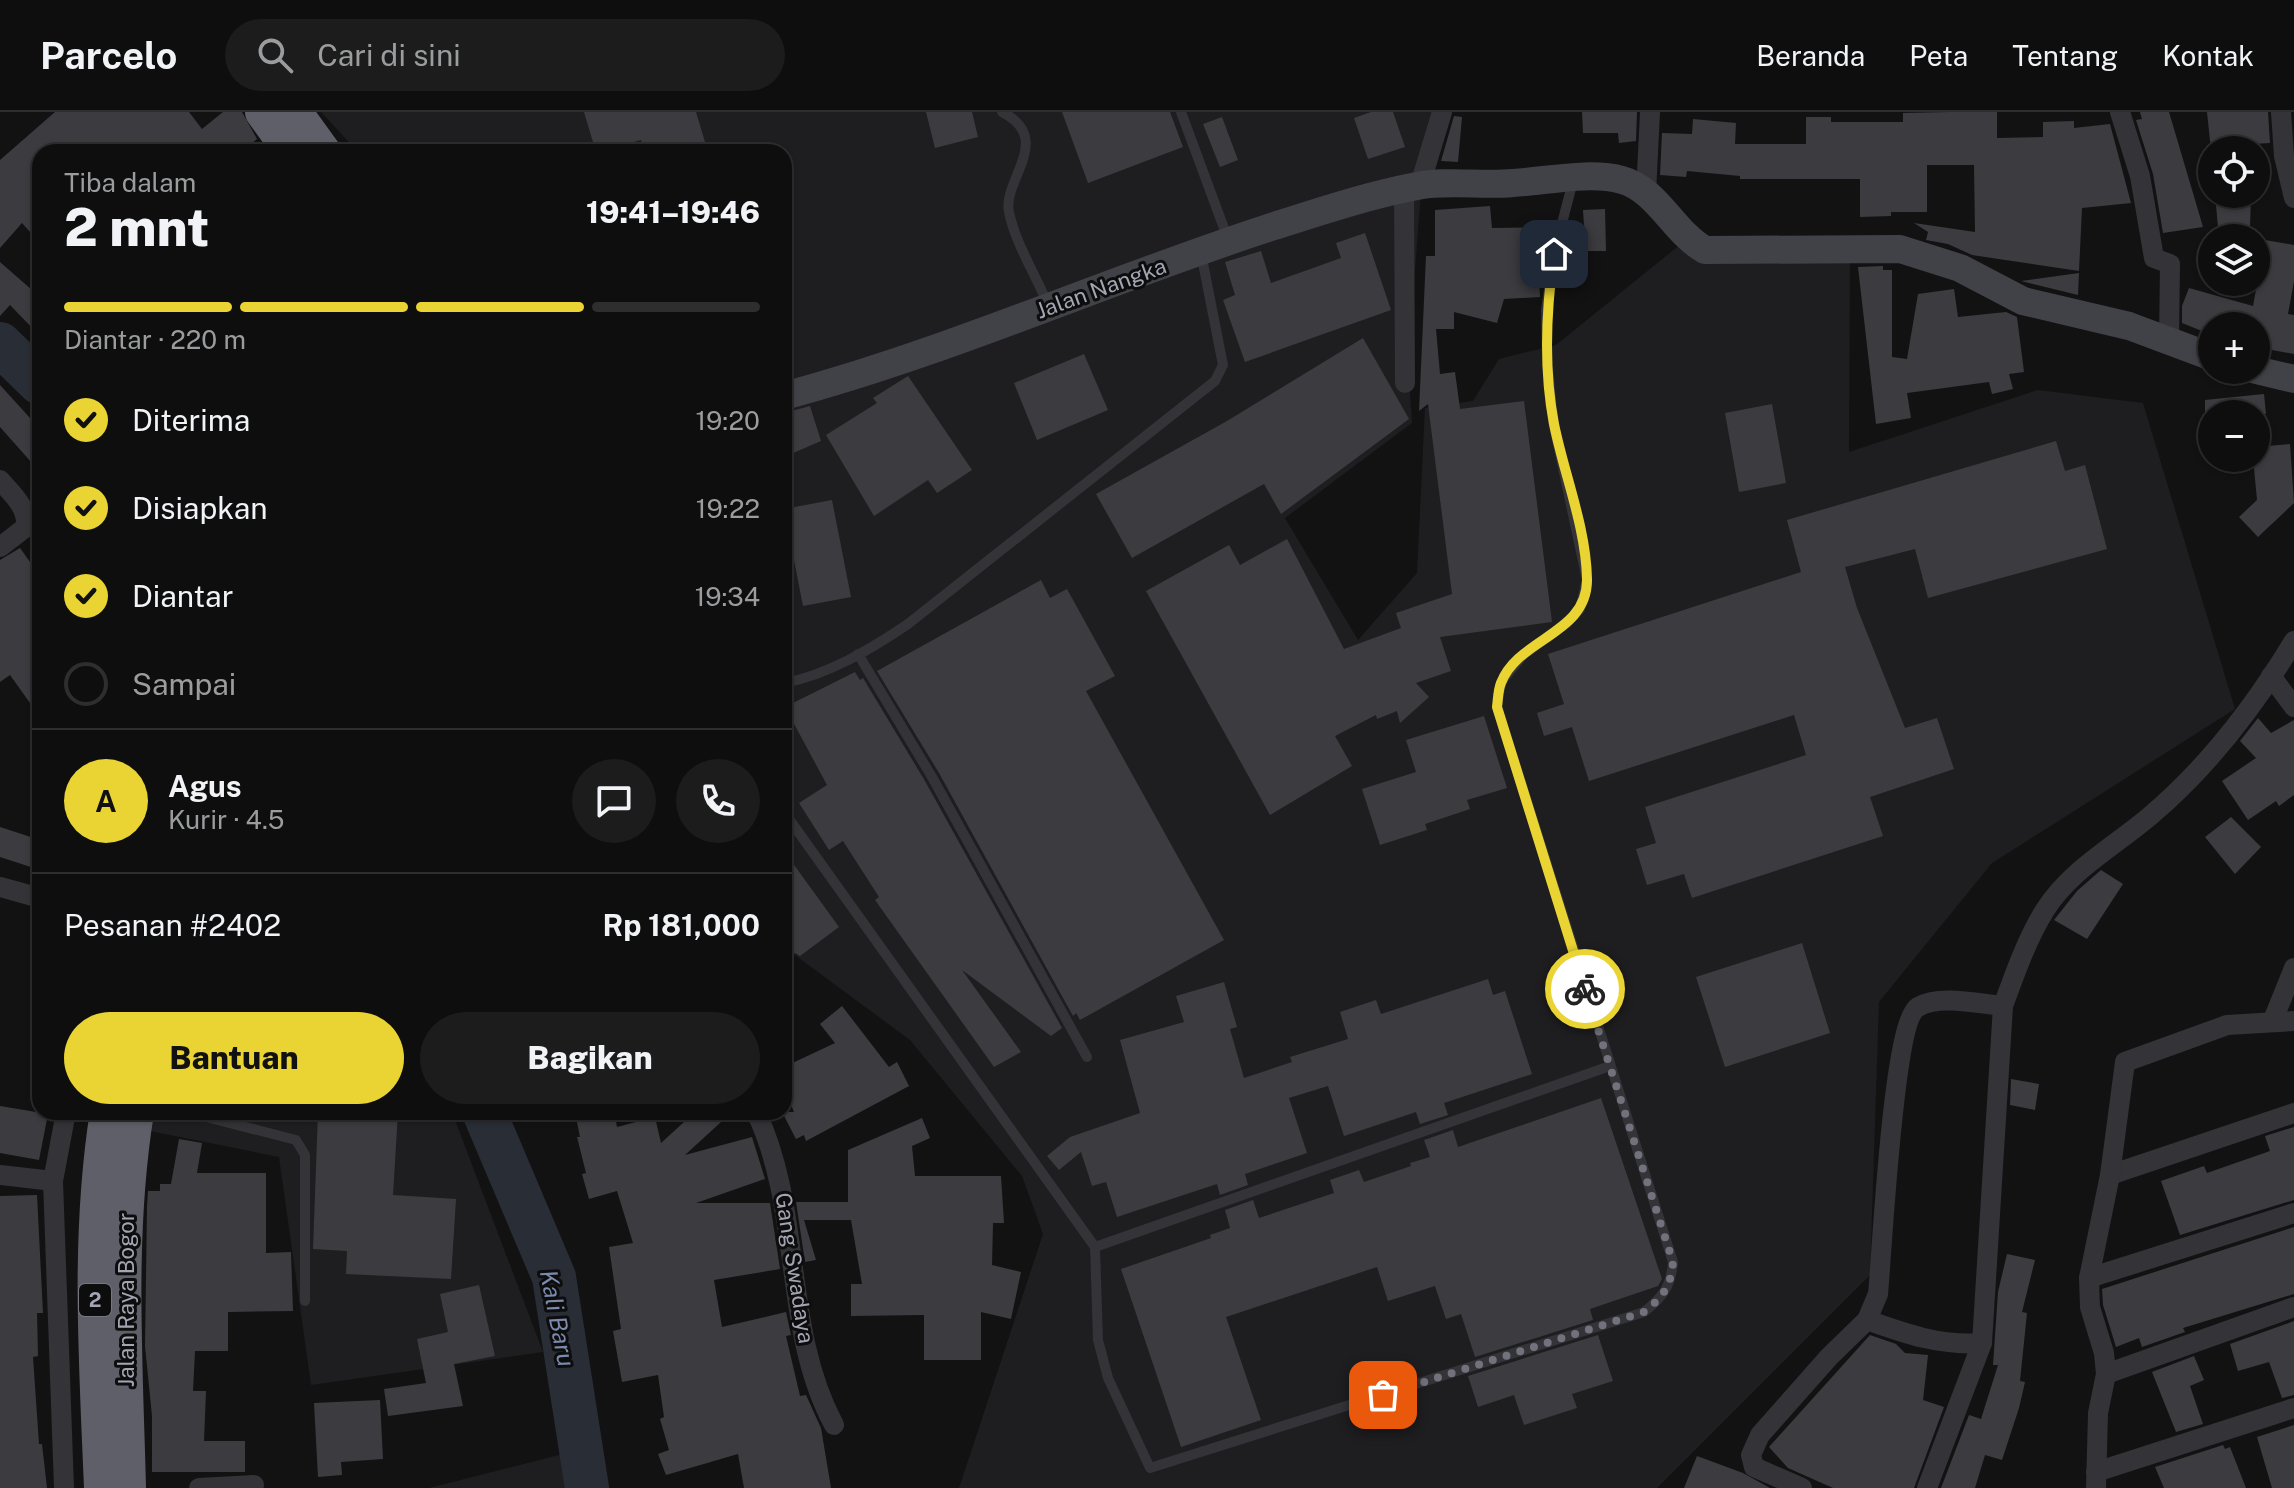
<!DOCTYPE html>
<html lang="id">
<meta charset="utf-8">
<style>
body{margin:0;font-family:"Public Sans",sans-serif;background:#1c1c1c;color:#f1f3f6;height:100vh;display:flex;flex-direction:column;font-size:30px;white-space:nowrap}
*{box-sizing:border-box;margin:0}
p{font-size:26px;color:#9b9c9e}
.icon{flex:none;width:44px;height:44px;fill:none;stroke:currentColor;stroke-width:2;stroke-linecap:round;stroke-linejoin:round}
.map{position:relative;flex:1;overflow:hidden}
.panel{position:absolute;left:32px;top:32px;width:760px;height:976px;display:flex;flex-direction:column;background:#0e0e0e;border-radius:24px;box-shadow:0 2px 6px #0004,0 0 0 2px #2e2e2e}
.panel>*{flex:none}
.tools{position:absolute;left:2198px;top:24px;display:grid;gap:16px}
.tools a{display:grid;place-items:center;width:72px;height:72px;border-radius:50%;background:#0e0e0e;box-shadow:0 2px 6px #0004,0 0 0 2px #2e2e2e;font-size:40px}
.pin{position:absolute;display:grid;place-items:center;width:68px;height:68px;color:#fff;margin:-34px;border-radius:16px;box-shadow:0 4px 12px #0006}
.courier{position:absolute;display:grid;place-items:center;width:80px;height:80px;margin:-40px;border:6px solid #e9d433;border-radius:50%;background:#fff;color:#222;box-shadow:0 2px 10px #0007}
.summary em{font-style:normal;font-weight:800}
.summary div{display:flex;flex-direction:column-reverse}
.summary{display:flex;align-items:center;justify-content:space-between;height:136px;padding:0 32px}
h1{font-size:52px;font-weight:800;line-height:60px}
.bar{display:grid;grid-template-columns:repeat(4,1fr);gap:12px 8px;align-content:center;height:96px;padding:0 32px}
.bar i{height:10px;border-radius:6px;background:#2e2e2e}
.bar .active{background:#e9d433}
.bar p{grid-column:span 4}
.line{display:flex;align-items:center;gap:20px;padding:0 32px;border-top:2px solid #2e2e2e}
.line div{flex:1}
.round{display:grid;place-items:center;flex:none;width:84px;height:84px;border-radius:42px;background:#1c1c1c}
ol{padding:0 32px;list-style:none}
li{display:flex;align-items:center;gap:24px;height:88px}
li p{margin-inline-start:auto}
li .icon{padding:8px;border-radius:50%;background:#e9d433;color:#111;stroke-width:4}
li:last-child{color:#9b9c9e}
li i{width:44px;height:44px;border:4px solid #2e2e2e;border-radius:50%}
.primary-button{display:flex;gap:16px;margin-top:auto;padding:16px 32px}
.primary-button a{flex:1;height:92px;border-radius:48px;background:#e9d433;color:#111;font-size:32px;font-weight:800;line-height:92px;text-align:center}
.primary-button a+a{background:#1c1c1c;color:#f1f3f6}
header{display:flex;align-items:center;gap:48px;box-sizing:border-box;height:112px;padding:0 40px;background:#0e0e0e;border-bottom:2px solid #2e2e2e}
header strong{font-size:38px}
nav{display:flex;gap:44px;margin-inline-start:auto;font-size:28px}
.search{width:560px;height:72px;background:#1c1c1c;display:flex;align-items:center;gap:20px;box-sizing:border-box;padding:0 28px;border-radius:44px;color:#9b9c9e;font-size:30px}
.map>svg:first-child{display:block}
</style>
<header>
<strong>Parcelo</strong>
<div class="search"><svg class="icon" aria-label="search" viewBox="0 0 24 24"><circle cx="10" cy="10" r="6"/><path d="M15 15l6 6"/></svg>Cari di sini</div>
<nav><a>Beranda</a><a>Peta</a><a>Tentang</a><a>Kontak</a></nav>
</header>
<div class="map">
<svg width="2294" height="1376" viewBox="0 0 2294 1376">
<rect width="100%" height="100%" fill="#121213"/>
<g fill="#1e1e20">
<path d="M321 0H1435L1425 28 1408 250 1412 311 1285 406 1358 528 1417 461 1425 296 1473 289 1499 247 1556 233 1687 127 1850 144 1849 340 2038 278 2143 291 2235 597 1992 751 1879 890 1870 1163 1657 1376H959L1043 1122 1022 1064 910 928 784 835V40H358Z"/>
<path d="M148 1000H452L543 1240 311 1273 279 1045 145 1018Z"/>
<path d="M567 1341 571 1376H429Z"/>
</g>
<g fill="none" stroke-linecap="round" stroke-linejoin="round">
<g stroke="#292d36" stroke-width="44">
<path d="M0 232 40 271"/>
<path d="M484 1000 554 1165 587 1376"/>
</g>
</g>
<g fill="#3c3c40">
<path d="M55 0H189L202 17 223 0H242L257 27 242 40H40V131L22 111 0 136V48Z"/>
<path d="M584 0H696L708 40H643L641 28 596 40Z"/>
<path d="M926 0H972L978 25 935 36Z"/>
<path d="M1062 0H1170L1183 35 1088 71Z"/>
<path d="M1371 0H1393L1405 35 1368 47 1354 6Z"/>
<path d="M1582 0H1637L1636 29 1619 31 1618 21H1583Z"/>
<path d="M1949 0H1997V26L2043 25V10L2074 9V16L2110 12 2131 91 2082 96 2079 159 1972 143 1948 132 1926 128 1928 120 1914 111 1975 120 1974 53H1927V100H1891V104L1860 105V67H1740V64L1687 59 1686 65 1660 63 1662 21 1692 22 1693 7 1736 11 1735 32H1806V5H1831V10H1903V1Z"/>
<path d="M2140 0H2169L2203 115 2163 121 2153 62 2136 8 2142 7Z"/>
<path d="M2207 0H2268L2270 31 2237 33V38H2211Z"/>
<path d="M1454 4 1462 5 1458 50 1441 49Z"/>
<path d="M1222 5 1238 48 1220 55 1203 12Z"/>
<path d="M2215 82H2251L2250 116 2218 115Z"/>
<path d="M1490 94 1492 116 1553 115 1547 139H1538L1540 185 1504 187 1497 211 1454 200V217H1436L1440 262 1455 260 1460 297 1524 289 1552 510 1440 525 1451 559 1416 571 1429 585 1400 611 1397 599 1377 607 1376 603 1335 624 1352 654 1270 703 1146 479 1229 433 1240 453 1287 427 1344 537 1401 516 1396 501 1452 482 1428 292 1419 299 1426 144H1435V98Z"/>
<path d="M1605 97 1606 139H1563L1569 114H1584L1583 98Z"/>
<path d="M1365 121 1391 198 1245 250 1223 188 1235 183 1225 150 1261 139 1271 171 1341 146 1336 131Z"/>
<path d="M2265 128 2294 133V169L2288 202 2294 203V242L2256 235V214H2212V223L2182 211V194L2189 176 2253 194Z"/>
<path d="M0 150 40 185V224L10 193 0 204Z"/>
<path d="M1883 154V158H1892V245L1907 247 1918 182 1954 177 1958 205 2006 200 2017 205 2024 260 2009 262 2013 277 1992 282 1989 270 1907 281 1911 306 1876 312 1858 155Z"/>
<path d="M2079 161 2078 183 2021 169Z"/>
<path d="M1363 226 1409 307 1281 402 1264 372 1132 446 1096 382 1227 309Z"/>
<path d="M1084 242 1108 298 1037 328 1014 271Z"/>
<path d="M908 264 972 358 937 381 928 368 874 404 826 323 877 291 873 286Z"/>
<path d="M0 273 40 317V360L0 315Z"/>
<path d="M2264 282 2266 302H2205V288Z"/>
<path d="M1772 292 1786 371 1739 380 1725 301Z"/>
<path d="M810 294 821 329 784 345V301Z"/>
<path d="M2056 329 2065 359 2085 353 2107 437 1928 486 1915 437 1845 455 1857 496 1905 616 1937 606 1954 657 1870 685 1883 724 1692 786 1684 762 1647 773 1636 737 1656 731 1645 695 1806 643 1794 603 1589 669 1572 615 1544 624 1537 601 1564 592 1548 542 1801 460 1787 408Z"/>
<path d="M2290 332 2294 391 2258 425 2239 405 2257 388 2253 346H2256V335Z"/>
<path d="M832 388 851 485 803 494 784 397Z"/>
<path d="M20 436 40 464V605L10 563 0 570V448Z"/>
<path d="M1041 468 1050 486 1067 477 1115 564 1086 579 1224 828 1080 908 1076 901 1073 904 939 661 877 559Z"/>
<path d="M855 560 860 568 863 566 925 669 1062 916 1051 924 962 858 1021 940 994 955 875 788 879 785 843 729 829 738 799 691 827 673 785 595Z"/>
<path d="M1484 604 1507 676 1467 688 1470 697 1425 712 1427 718 1380 733 1362 677 1416 660 1406 628Z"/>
<path d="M2258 606 2271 621 2294 608V683L2279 694 2276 689 2248 708 2222 669 2256 646 2240 629Z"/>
<path d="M2231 705 2261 735 2235 762 2205 725Z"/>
<path d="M0 715 40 728V758L0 745Z"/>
<path d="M784 739 839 815 800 844 795 841 784 854Z"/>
<path d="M2101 758 2123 772 2087 827 2054 808 2077 779Z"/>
<path d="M1802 831 1830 921 1725 955 1696 865Z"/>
<path d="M1488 867 1493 883 1505 879 1532 962 1444 991 1448 1003 1420 1012 1416 1000 1344 1024 1328 974 1289 986 1307 1041 1245 1062 1248 1073 1220 1083 1217 1072 1117 1105 1106 1070 1092 1074 1081 1040 1059 1058 1047 1044 1070 1025 1140 1001 1120 928 1184 910 1176 884 1224 870 1237 915 1230 917 1244 966 1292 950 1290 945 1348 927 1340 900 1376 888 1381 902Z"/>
<path d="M842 894 889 955 897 950 909 974 806 1029 804 1023 796 1027 782 1000H794L784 975V955L835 931 820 912Z"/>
<path d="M2011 967 2039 972 2035 998 2010 993Z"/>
<path d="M1601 986 1662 1167 1658 1174 1590 1197 1593 1208 1475 1245 1461 1202 1446 1207 1435 1174 1388 1189 1377 1155 1226 1205 1261 1308 1181 1335 1121 1157 1211 1126 1210 1123 1230 1116 1225 1098 1253 1088 1259 1106 1334 1081 1330 1068 1359 1058 1364 1070 1411 1054 1410 1051 1430 1045 1424 1028 1453 1018 1458 1035Z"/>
<path d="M0 994 48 1002 39 1048 0 1041Z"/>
<path d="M318 1000H398L393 1083 456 1087 451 1167 346 1162 347 1139 313 1137Z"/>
<path d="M575 1000H614L617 1015 655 1005 661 1031 695 1000H732L685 1043 752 1025 765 1067 696 1091H770L780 1157 714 1168 722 1215 786 1200 791 1223 786 1224 800 1284 806 1283 821 1316 831 1376H744L738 1342 666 1363 658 1342 669 1338 660 1307 664 1305 658 1263 622 1270 613 1219 621 1217 609 1135 633 1131 617 1079 589 1087 582 1062 586 1061 577 1025H580Z"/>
<path d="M922 1006 930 1026 912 1034 915 1064H1001L1004 1111H993L992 1153 1021 1160 1011 1207 981 1200V1248H924V1203L851 1204V1172H862L851 1108H804L816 1148 805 1150 796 1090H848V1038Z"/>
<path d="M2294 1015V1088L2180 1123 2161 1069 2204 1054 2207 1061 2270 1039 2265 1024Z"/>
<path d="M179 1027 202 1031 197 1061H266V1141L291 1140 293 1199 228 1200V1239H195L193 1279H206L204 1329H245V1360H152V1304L145 1234 147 1095 148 1079H160V1072H171Z"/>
<path d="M37 1083 43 1201H37L38 1244 33 1245 39 1332H42L47 1376H0V1084Z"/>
<path d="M2294 1115V1182L2183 1216 2185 1220 2142 1235 2139 1226 2116 1235 2103 1193 2102 1177Z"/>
<path d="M2007 1142 2035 1148 2022 1200 2027 1201 2020 1269 2025 1270 2019 1296 2002 1348 1985 1343 1975 1376H1941L1969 1303 1981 1307 1998 1253H1993L1998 1180Z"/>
<path d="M479 1173 495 1244 454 1252 463 1294 388 1304 384 1277 426 1271 417 1227 448 1220 440 1182Z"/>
<path d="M2294 1209V1283L2282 1286 2269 1250 2238 1259 2230 1232Z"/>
<path d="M1598 1223 1613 1269 1572 1282 1577 1296 1524 1313 1514 1283 1478 1295 1468 1264Z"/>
<path d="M1870 1223 1896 1232 1905 1241 1928 1243 1923 1288 1944 1295 1914 1376H1833L1788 1356 1769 1335Z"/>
<path d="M2194 1244 2204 1268 2190 1274 2203 1312 2176 1320 2152 1260Z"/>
<path d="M380 1288 383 1347 341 1350 342 1363 318 1365 314 1291Z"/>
<path d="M2294 1313V1376H2272L2257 1325Z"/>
<path d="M2223 1333 2225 1337 2230 1335 2246 1376H2164L2155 1355Z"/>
<path d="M1697 1344 1743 1361 1770 1376H1684Z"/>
</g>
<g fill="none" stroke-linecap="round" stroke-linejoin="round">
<g stroke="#333338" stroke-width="10">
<path d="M1002 0C1055 27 1002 68 1009 100 1015 131 1036 163 1048 193"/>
<path d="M1181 0 1228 127"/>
<path d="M858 542 932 665 1087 945"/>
<path d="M784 571C828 563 871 537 908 512L1215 269 1223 253 1201 141"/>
<path d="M784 700 1095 1135 1098 1228 1108 1266 1150 1356 1644 1200C1663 1185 1671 1174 1673 1150L1497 595 1501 570 1524 542 1566 512 1580 497 1587 468 1553 309 1547 246 1546 198 1554 142 1573 69"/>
<path d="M187 1000 296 1028 305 1043V1189"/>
<path d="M1095 1135 1610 954"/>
</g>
<g stroke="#333338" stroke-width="20">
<path d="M2120 0 2140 64 2154 146 2170 152 2169 229"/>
<path d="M2281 0 2284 44 2294 86"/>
<path d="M1420 73 1442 0"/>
<path d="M1404 77 1405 271"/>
<path d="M1646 82 1650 0"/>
<path d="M0 368C12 382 28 395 26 415L0 435"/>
<path d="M2271 564 2294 595"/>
<path d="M0 775 40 786"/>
<path d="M2273 908 2294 856"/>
<path d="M756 1000C803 1098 782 1217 834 1313"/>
<path d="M0 1063 53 1069"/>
<path d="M2110 1063 2294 1001"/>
<path d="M2089 1166 2294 1101"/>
<path d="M1867 1208C1906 1222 1940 1234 1982 1231"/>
<path d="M2106 1262 2294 1195"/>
<path d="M2096 1360 2294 1296"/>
<path d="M64 1376 53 1069 66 1000"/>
<path d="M199 1376 254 1373"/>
<path d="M1802 1376 1754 1355 1751 1343 1760 1323 1829 1245 1867 1208 1878 1182C1882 1141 1893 909 1918 895 1939 882 1980 892 2003 894"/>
<path d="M1927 1376 1982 1231 2003 894C2015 861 2027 827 2045 798 2070 758 2115 734 2150 704 2207 656 2256 592 2294 529"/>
<path d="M2096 1376 2098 1301 2106 1262 2104 1241 2090 1195 2089 1166 2110 1063 2125 950 2227 913 2294 909"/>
</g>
<g stroke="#414148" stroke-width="28">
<path d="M2256 258 2294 267"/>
<path d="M784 284C948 240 1103 170 1265 117 1315 101 1365 84 1417 74 1447 68 1482 74 1513 71 1547 69 1590 59 1622 68 1658 78 1673 120 1705 138L1900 137 1960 156 2023 189 2129 214 2212 245"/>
</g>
<g stroke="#5f5f69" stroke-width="36">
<path d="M263 0 292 40"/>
<path d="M294 0 323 40"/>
<path d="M102 1376C97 1251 88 1125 108 1000"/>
<path d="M128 1376C125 1251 116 1124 136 1000"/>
</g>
</g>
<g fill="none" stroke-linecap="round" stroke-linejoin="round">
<path stroke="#71727b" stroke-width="8" stroke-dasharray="0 14.4" d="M1383 1283 1644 1200C1663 1185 1671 1174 1673 1150L1585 877"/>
<path stroke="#e9d433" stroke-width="10" d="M1554 142C1546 198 1543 255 1554 312 1564 362 1586 415 1587 467 1588 522 1518 526 1501 571 1498 578 1498 588 1497 595L1585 877"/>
</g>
<g text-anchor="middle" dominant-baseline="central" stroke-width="6" stroke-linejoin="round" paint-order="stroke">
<rect fill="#0d0d0e" stroke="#777782" stroke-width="2" x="79" y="1172" width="32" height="32" rx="6"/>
<g font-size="20" font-weight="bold" fill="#a4a5b3">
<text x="95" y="1188">2</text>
</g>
<g font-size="22" fill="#a4a5b3" stroke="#0d0d0e">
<text transform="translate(1101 176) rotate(-20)">Jalan Nangka</text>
<text transform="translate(795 1156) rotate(81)">Gang Swadaya</text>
<text transform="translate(126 1188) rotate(-90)">Jalan Raya Bogor</text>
</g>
<g font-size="24" font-style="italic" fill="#7b8bad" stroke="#0d0d0e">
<text transform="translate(558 1206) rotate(79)">Kali Baru</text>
</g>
</g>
</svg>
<div class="tools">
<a><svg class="icon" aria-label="locate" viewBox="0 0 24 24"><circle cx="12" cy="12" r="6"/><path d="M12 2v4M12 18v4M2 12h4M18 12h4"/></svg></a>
<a><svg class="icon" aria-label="layers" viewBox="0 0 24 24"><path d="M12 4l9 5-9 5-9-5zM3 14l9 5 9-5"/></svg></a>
<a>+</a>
<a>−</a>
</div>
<div class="pin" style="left:1383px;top:1283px;background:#ea580c"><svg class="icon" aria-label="bag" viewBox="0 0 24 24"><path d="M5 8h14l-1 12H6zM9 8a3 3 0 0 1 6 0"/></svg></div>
<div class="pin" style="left:1554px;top:142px;background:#1f2937"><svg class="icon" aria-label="home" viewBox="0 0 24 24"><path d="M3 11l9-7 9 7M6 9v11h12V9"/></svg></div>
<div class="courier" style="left:1585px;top:877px"><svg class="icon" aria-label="bike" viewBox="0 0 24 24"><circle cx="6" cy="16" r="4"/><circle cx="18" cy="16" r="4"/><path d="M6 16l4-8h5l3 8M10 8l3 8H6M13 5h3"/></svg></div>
<section class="panel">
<div class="summary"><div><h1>2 mnt</h1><p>Tiba dalam</p></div><em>19:41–19:46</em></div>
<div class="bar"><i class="active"></i><i class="active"></i><i class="active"></i><i></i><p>Diantar · 220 m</p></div>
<ol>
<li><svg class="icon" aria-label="check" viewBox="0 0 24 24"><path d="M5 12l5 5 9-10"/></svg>Diterima<p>19:20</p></li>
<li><svg class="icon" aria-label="check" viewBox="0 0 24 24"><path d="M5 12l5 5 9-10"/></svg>Disiapkan<p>19:22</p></li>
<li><svg class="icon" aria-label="check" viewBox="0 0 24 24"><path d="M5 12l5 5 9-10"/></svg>Diantar<p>19:34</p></li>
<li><i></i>Sampai</li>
</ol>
<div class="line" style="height:144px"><b class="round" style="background:#e9d433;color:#111">A</b><div><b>Agus</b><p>Kurir · 4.5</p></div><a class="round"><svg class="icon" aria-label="chat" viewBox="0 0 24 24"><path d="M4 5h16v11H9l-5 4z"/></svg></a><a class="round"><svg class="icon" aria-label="phone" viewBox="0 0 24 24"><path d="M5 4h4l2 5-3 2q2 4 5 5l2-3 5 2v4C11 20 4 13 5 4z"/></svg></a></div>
<div class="line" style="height:104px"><div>Pesanan #2402</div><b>Rp 181,000</b></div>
<div class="primary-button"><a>Bantuan</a><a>Bagikan</a></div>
</section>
</div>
